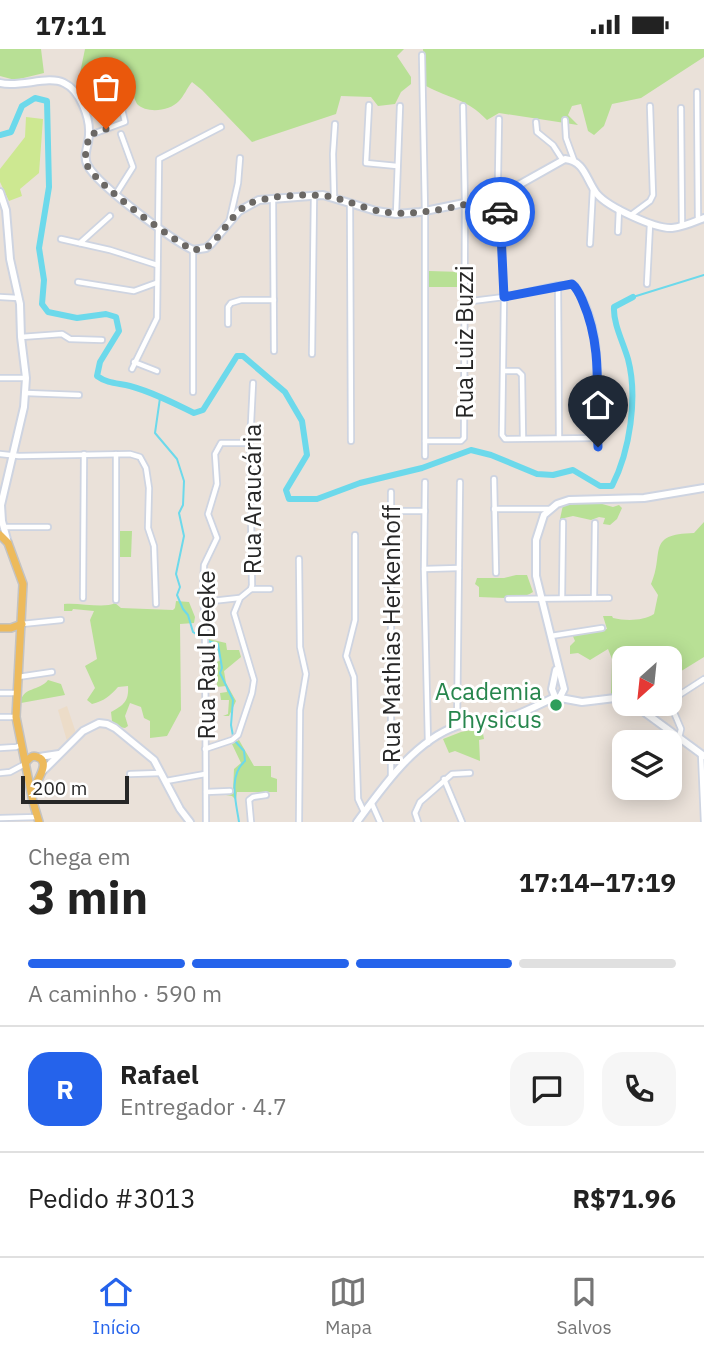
<!DOCTYPE html>
<html lang="pt">
<meta charset="utf-8">
<style>
body{margin:0;font-family:"IBM Plex Sans",sans-serif;background:#f6f6f6;color:#222;height:100vh;display:flex;flex-direction:column;font-size:26px;white-space:nowrap}
*{box-sizing:border-box;margin:0}
p{font-size:23px;color:#767676}
.icon{flex:none;width:38px;height:38px;fill:none;stroke:currentColor;stroke-width:2;stroke-linecap:round;stroke-linejoin:round}
.map{position:relative;height:773px;overflow:hidden}
.side{display:flex;flex-direction:column;background:#fff;flex:1}
.side>*{flex:none}
.needle{width:46px;rotate:207deg}
.fabs{position:absolute;left:612px;top:597px;display:grid;gap:14px}
.fabs a{display:grid;place-items:center;width:70px;height:70px;border-radius:14px;background:#fff;box-shadow:0 4px 18px #0003;font-size:35px}
.scale{position:absolute;left:21px;bottom:18px;width:108px;box-sizing:border-box;padding-left:7px;border:4px solid #272727;border-top:0;font-size:19px;line-height:24px;white-space:nowrap;color:#272727;-webkit-text-stroke:5px #fff;paint-order:stroke}
.pin{position:absolute;display:grid;place-items:center;width:60px;height:60px;color:#fff;margin:-72px -30px;border-radius:50% 50% 50% 0;rotate:-45deg;box-shadow:0 0 7px #0007}
.pin .icon{rotate:45deg}
.courier{position:absolute;display:grid;place-items:center;width:70px;height:70px;margin:-35px;border:5px solid #2563eb;border-radius:50%;background:#fff;color:#222;box-shadow:0 2px 9px #0007}
.head em{font-style:normal;font-weight:800}
.head div{display:flex;flex-direction:column-reverse}
.head{display:flex;align-items:center;justify-content:space-between;height:119px;padding:0 28px}
h1{font-size:46px;font-weight:800;line-height:52px}
.bar{display:grid;grid-template-columns:repeat(4,1fr);gap:10px 7px;align-content:center;height:84px;padding:0 28px}
.bar i{height:9px;border-radius:5px;background:#e0e0e0}
.bar .selected{background:#2563eb}
.bar p{grid-column:span 4}
.line{display:flex;align-items:center;gap:18px;padding:0 28px;border-top:2px solid #e0e0e0}
.line div{flex:1}
.round{display:grid;place-items:center;flex:none;width:74px;height:74px;border-radius:21px;background:#f6f6f6}
.status{display:flex;justify-content:space-between;align-items:center;height:49px;padding:0 35px;background:#fff;direction:ltr}
.status svg{height:19px;fill:currentColor}
.menu{display:flex;justify-content:space-around;align-items:center;height:98px;border-top:2px solid #e0e0e0;background:#fff;font-size:19px;color:#767676}
.menu a{display:grid;justify-items:center;gap:4px}
.menu .selected{color:#2563eb}
.map>svg:first-child{display:block}
</style>
<div class="status"><b>17:11</b><svg viewBox="0 0 49 12"><path d="M0 12V9h3v3zM5 12V6h3v6zM10 12V3h3v9zM15 12V0h3v12zM26 1h20v11H26zM47 4h2v5h-2z"/></svg></div>
<div class="map">
<svg width="704" height="773" viewBox="0 0 704 773">
<rect width="100%" height="100%" fill="#eae1d9"/>
<path fill="#ecdcc8" d="M67 657 76 684 67 692 58 661Z"/>
<g fill="#b8e095">
<path d="M0 0H41L44 24 15 31 0 27Z"/>
<path d="M85 0H404L397 7 411 28V35L401 43 395 55 378 57 371 48 341 47 336 65 252 93 202 41 192 33C187 39 184 47 179 52 170 62 147 65 137 55 134 50 133 44 131 39L125 37 107 44 94 36 78 34Z"/>
<path d="M423 0H704V8L641 49 612 55 604 77 594 86 588 82 581 55 572 57 568 66 578 76 499 64 487 71C466 49 450 50 426 37Z"/>
<path d="M429 222 462 223V238H429Z"/>
<path d="M595 453 613 458 619 456 622 459 617 470 610 476 603 475 605 469 599 468 591 471 573 467 560 470 563 456Z"/>
<path d="M704 473V608L670 629V609H625V647L611 646 612 610 608 600 590 611 578 604 570 605V597L575 592 572 585 607 580 603 567H612L613 569C626 572 643 572 654 565L658 546 651 535C665 504 645 485 694 484Z"/>
<path d="M120 482H132L131 508H119Z"/>
<path d="M516 526H527L533 543C520 552 495 548 479 548V538L475 535 477 529H504Z"/>
<path d="M176 552 189 553 195 568 194 574 180 575 181 661 167 687 150 689V672L144 669 141 658 130 654 125 667 128 677 125 679 119 678 112 672 111 663C124 656 129 652 128 637L118 638C110 647 104 652 92 655L87 651 95 639 85 617 97 610 90 571 94 562 73 560 72 562H64V555C78 553 104 560 115 554L121 559 173 561 175 559Z"/>
<path d="M209 590 226 594 227 601H239L241 608 224 622 226 634 236 652 229 667H223L228 665 229 651H221L220 644 227 643 226 637 217 638V613L221 611 216 596 208 593Z"/>
<path d="M48 631 61 635 65 646 21 654C21 638 40 642 48 631Z"/>
<path d="M482 679 484 690 479 691 480 712 455 702 449 704 443 690 461 683Z"/>
<path d="M239 691 254 717H271V728L277 730V743H237L236 751 232 747 226 746 233 742 234 720 241 714 232 695Z"/>
</g>
<path fill="#cde891" d="M26 68 43 70 39 124 20 140 22 147 9 152 0 133V120L25 88Z"/>
<g fill="none" stroke-linecap="round" stroke-linejoin="round">
<g stroke="#6cd9eb" stroke-width="2">
<path d="M633 248 704 226"/>
<path d="M160 349 155 384 177 410 184 432 183 456 179 464 184 487 176 525 180 538 177 546 183 560 188 566 193 583 202 589"/>
<path d="M208 592 218 595 222 619 220 624 233 651 231 676 233 687"/>
<path d="M235 692 244 702 245 712C228 727 236 753 239 773"/>
</g>
<path stroke="#6cd9eb" stroke-width="6" d="M0 86 11 83 22 57 35 49 47 52 49 138 39 199 44 231 42 255 48 263 77 269 106 265 116 268 119 282 100 313 97 327C108 335 118 334 130 337 152 343 174 354 194 364L203 361 237 307H243L285 343 302 372 307 406 286 441 289 450H317L360 434 422 419 471 401 491 406 537 425 553 426 573 421 600 437H612C630 402 638 348 628 310 623 293 613 274 614 258L633 248"/>
<defs>
<g id="street">
<path d="M422 6 425 163V407"/>
<path d="M697 43 698 171"/>
<path d="M369 56 366 114 397 117"/>
<path d="M681 59 682 177"/>
<path d="M499 70 498 127 504 248 502 386 505 390 598 389"/>
<path d="M565 71 566 89 574 111"/>
<path d="M536 73 537 83 553 96 562 110"/>
<path d="M90 86 125 73 121 56"/>
<path d="M116 145 133 118 121 85"/>
<path d="M334 148 333 105 335 75"/>
<path d="M273 150 274 302"/>
<path d="M350 155 351 392"/>
<path d="M396 165 400 57"/>
<path d="M631 166 650 152 653 146 650 57"/>
<path d="M229 174 238 134 240 109"/>
<path d="M618 183 619 160"/>
<path d="M61 190 110 201 157 216"/>
<path d="M80 194 110 167"/>
<path d="M590 195 593 139"/>
<path d="M78 233 134 242 156 234"/>
<path d="M647 235 650 175"/>
<path d="M558 236 559 389"/>
<path d="M0 248 18 249"/>
<path d="M464 253 504 248 558 236H575C608 284 595 345 598 398"/>
<path d="M228 275V258L231 254 241 251H274"/>
<path d="M21 288 62 285 70 290 102 291"/>
<path d="M312 305 314 146"/>
<path d="M134 313 157 322"/>
<path d="M132 320 157 269 159 110 221 78"/>
<path d="M504 322H518L522 326 523 389"/>
<path d="M0 329H26"/>
<path d="M193 343V201"/>
<path d="M26 344 79 346"/>
<path d="M425 392H461L464 389 465 154 463 57"/>
<path d="M0 405 19 407 130 405 140 408 146 419 149 439 148 479 154 497 156 555"/>
<path d="M494 430 496 524"/>
<path d="M425 433 424 520 428 694"/>
<path d="M494 460H550"/>
<path d="M391 462H425"/>
<path d="M4 478H48"/>
<path d="M355 486V571L346 607 354 628 358 750 364 763"/>
<path d="M299 510 300 598 306 625 300 661 299 773"/>
<path d="M424 520 459 519"/>
<path d="M251 540H270"/>
<path d="M562 548 563 473"/>
<path d="M83 549 84 405"/>
<path d="M594 549 595 474"/>
<path d="M508 550 609 549"/>
<path d="M116 551V405"/>
<path d="M203 553 239 549"/>
<path d="M22 575 61 571"/>
<path d="M551 587 602 579"/>
<path d="M18 628 52 623"/>
<path d="M0 644H17"/>
<path d="M670 652 704 630"/>
<path d="M670 654 681 680 679 689"/>
<path d="M0 668H16"/>
<path d="M457 677 460 433"/>
<path d="M0 699 16 698 21 696"/>
<path d="M205 700 232 691 238 686 252 644 254 631 234 564 240 549 251 540 252 536 250 394 253 334"/>
<path d="M701 705 704 773"/>
<path d="M0 724 10 723 25 715"/>
<path d="M130 725 161 724"/>
<path d="M391 727V443"/>
<path d="M444 730 462 773"/>
<path d="M166 732 205 725"/>
<path d="M206 743 230 742"/>
<path d="M372 755 380 773"/>
<path d="M0 769 37 768"/>
<path d="M206 773 205 580 203 540 204 516 217 489 208 465 217 435 215 405 221 394H250"/>
<path d="M251 773 249 751 253 748 266 746"/>
<path d="M418 773 415 764 420 753 452 725 470 724"/>
</g>
<g id="secondary">
<path d="M0 34C20 39 48 26 64 34 80 41 90 69 89 85 89 96 82 107 88 117 99 137 172 191 193 201L206 199 211 195 239 162 259 151 323 146 376 162 396 165 420 163 499 147 565 110C585 112 586 131 597 145 608 158 655 180 672 179 683 178 694 173 704 169"/>
<path d="M0 143 6 161 10 210 20 255 21 288 26 329 24 358 1 456 2 472 8 494"/>
<path d="M556 621 552 640 555 648 582 653 615 649 625 651"/>
<path d="M560 648 564 640 536 527V491L544 466 557 455 569 451 644 449 704 439"/>
<path d="M632 654 704 707"/>
<path d="M39 708 59 705"/>
<path d="M43 722 83 682 99 674 107 675 115 679 154 711 180 760 190 773"/>
<path d="M357 773C383 738 414 692 457 677 476 670 497 672 516 666 526 662 545 653 555 648"/>
</g>
<g id="primary">
<path d="M0 486 8 494 23 535 16 668 33 753 39 773"/>
<path d="M0 579H11L22 575"/>
<path d="M26 713C30 709 32 706 37 708 52 712 36 733 33 741"/>
</g>
</defs>
<use href="#street" stroke="#ced4e1" stroke-width="8"/>
<use href="#secondary" stroke="#ced4e1" stroke-width="10"/>
<use href="#primary" stroke="#c3c3c3" stroke-width="10"/>
<use href="#street" stroke="#fff" stroke-width="4.5"/>
<use href="#secondary" stroke="#fff" stroke-width="6"/>
<use href="#primary" stroke="#edba5b" stroke-width="7"/>
</g>
<g fill="none" stroke-linecap="round" stroke-linejoin="round">
<path stroke="#6b6865" stroke-width="7" stroke-dasharray="0 12.6" d="M106 80 89 86C88 95 84 105 86 114 93 134 173 191 193 201L206 199 211 195C224 183 232 165 247 156 264 146 312 144 332 148 353 153 371 163 394 164 424 166 470 155 499 147L500 163"/>
<path stroke="#2563eb" stroke-width="9" d="M500 163 504 248 572 235C578 240 580 246 583 253 604 301 595 348 598 398"/>
</g>
<circle fill="#2e9e5b" stroke="#fff" stroke-width="2.5" cx="556" cy="656" r="7"/>
<g text-anchor="middle" dominant-baseline="central" stroke-width="6" stroke-linejoin="round" paint-order="stroke">
<g font-size="24" fill="#272727" stroke="#fff">
<text transform="translate(464 293) rotate(-90)">Rua Luiz Buzzi</text>
<text transform="translate(252 450) rotate(-90)">Rua Araucária</text>
<text transform="translate(391 585) rotate(-90)">Rua Mathias Herkenhoff</text>
<text transform="translate(206 606) rotate(-90)">Rua Raul Deeke</text>
</g>
<g font-size="24" fill="#27864d" stroke="#fff" text-anchor="end">
<text x="542" y="642">Academia<tspan x="542" dy="28">Physicus</tspan></text>
</g>
</g>
</svg>
<div class="fabs">
<a><svg class="needle" viewBox="-14 -14 28 28"><path d="M0-13l5 13h-10z" fill="#e53935"/><path d="M0 13l5-13h-10z" fill="#767676"/></svg></a>
<a><svg class="icon" aria-label="layers" viewBox="0 0 24 24"><path d="M12 4l9 5-9 5-9-5zM3 14l9 5 9-5"/></svg></a>
</div>
<div class="scale">200 m</div>
<div class="pin" style="left:106px;top:80px;background:#ea580c"><svg class="icon" aria-label="bag" viewBox="0 0 24 24"><path d="M5 8h14l-1 12H6zM9 8a3 3 0 0 1 6 0"/></svg></div>
<div class="pin" style="left:598px;top:398px;background:#1f2937"><svg class="icon" aria-label="home" viewBox="0 0 24 24"><path d="M3 11l9-7 9 7M6 9v11h12V9"/></svg></div>
<div class="courier" style="left:500px;top:163px"><svg class="icon" aria-label="car" viewBox="0 0 24 24"><path d="M5 17H2v-5l4-1 3-4h7l3 4 3 1v5h-3M9 17h6M6 11h13"/><circle cx="7" cy="17" r="2"/><circle cx="17" cy="17" r="2"/></svg></div>
</div>
<section class="side">
<div class="head"><div><h1>3 min</h1><p>Chega em</p></div><em>17:14–17:19</em></div>
<div class="bar"><i class="selected"></i><i class="selected"></i><i class="selected"></i><i></i><p>A caminho · 590 m</p></div>
<div class="line" style="height:126px"><b class="round" style="background:#2563eb;color:#fff">R</b><div><b>Rafael</b><p>Entregador · 4.7</p></div><a class="round"><svg class="icon" aria-label="chat" viewBox="0 0 24 24"><path d="M4 5h16v11H9l-5 4z"/></svg></a><a class="round"><svg class="icon" aria-label="phone" viewBox="0 0 24 24"><path d="M5 4h4l2 5-3 2q2 4 5 5l2-3 5 2v4C11 20 4 13 5 4z"/></svg></a></div>
<div class="line" style="height:91px"><div>Pedido #3013</div><b>R$71.96</b></div>
</section>
<nav class="menu">
<a class="selected"><svg class="icon" aria-label="home" viewBox="0 0 24 24"><path d="M3 11l9-7 9 7M6 9v11h12V9"/></svg>Início</a>
<a><svg class="icon" aria-label="map" viewBox="0 0 24 24"><path d="M3 6l6-2 6 2 6-2v14l-6 2-6-2-6 2zM9 4v14M15 6v14"/></svg>Mapa</a>
<a><svg class="icon" aria-label="saved" viewBox="0 0 24 24"><path d="M7 4h10v16l-5-4-5 4z"/></svg>Salvos</a>
</nav>
